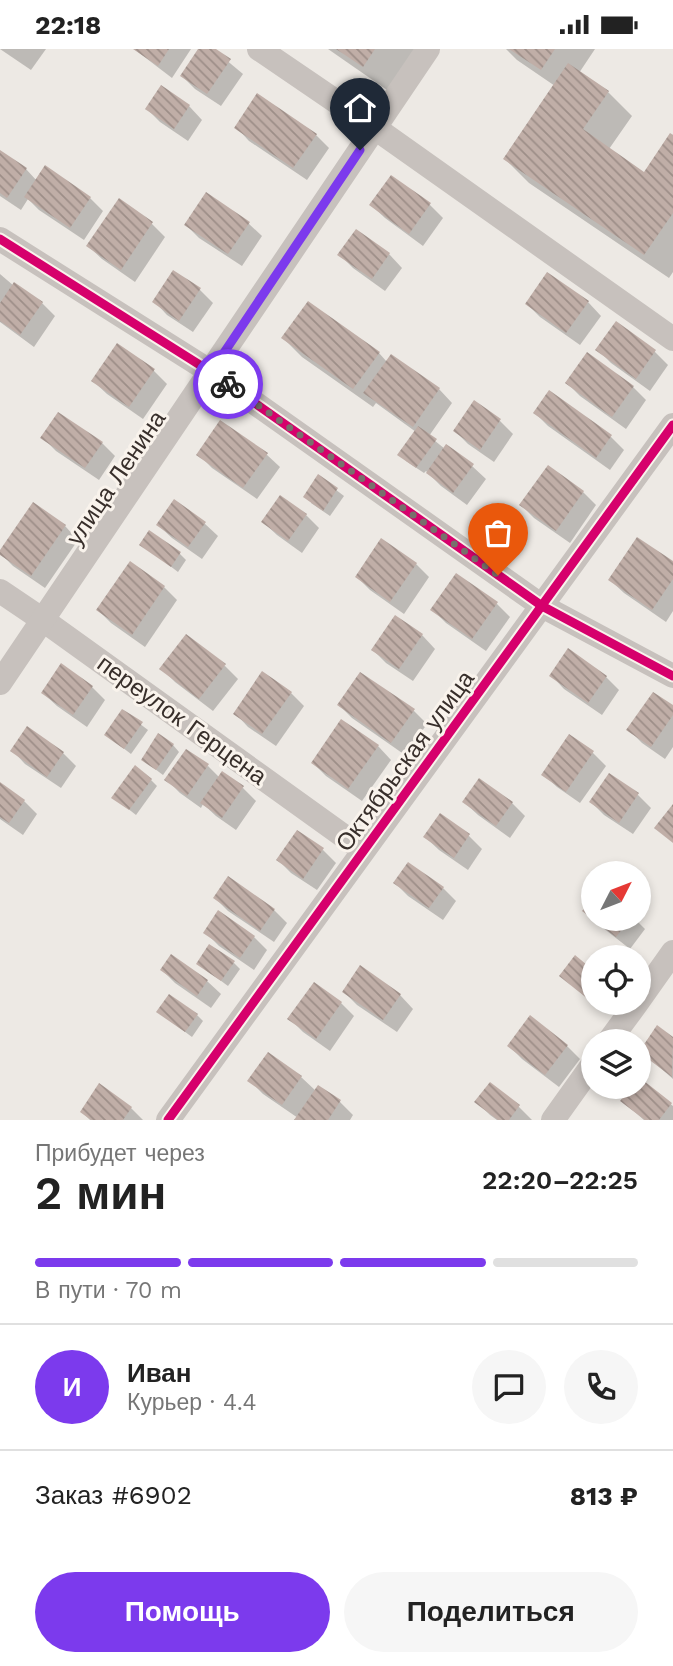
<!DOCTYPE html>
<html lang="ru">
<meta charset="utf-8">
<style>
body{margin:0;font-family:"Work Sans",sans-serif;background:#f6f6f6;color:#222;height:100vh;display:flex;flex-direction:column;font-size:26px;white-space:nowrap}
*{box-sizing:border-box;margin:0}
p{font-size:23px;color:#767676}
.icon{flex:none;width:38px;height:38px;fill:none;stroke:currentColor;stroke-width:2;stroke-linecap:round;stroke-linejoin:round}
.map{position:relative;height:1071px;overflow:hidden}
.panel{display:flex;flex-direction:column;background:#fff;flex:1}
.panel>*{flex:none}
.needle{width:46px;rotate:48deg}
.buttons{position:absolute;left:581px;top:812px;display:grid;gap:14px}
.buttons a{display:grid;place-items:center;width:70px;height:70px;border-radius:50%;background:#fff;box-shadow:0 4px 10px #0003;font-size:35px}
.pin{position:absolute;display:grid;place-items:center;width:60px;height:60px;color:#fff;margin:-72px -30px;border-radius:50% 50% 50% 0;rotate:-45deg;box-shadow:0 0 7px #0007}
.pin .icon{rotate:45deg}
.courier{position:absolute;display:grid;place-items:center;width:70px;height:70px;margin:-35px;border:5px solid #7c3aed;border-radius:50%;background:#fff;color:#222;box-shadow:0 2px 9px #0007}
.summary em{font-style:normal;font-weight:600}
.summary div{display:flex;flex-direction:column-reverse}
.summary{display:flex;align-items:center;justify-content:space-between;height:119px;padding:0 35px}
h1{font-size:46px;font-weight:600;line-height:52px}
.bar{display:grid;grid-template-columns:repeat(4,1fr);gap:10px 7px;align-content:center;height:84px;padding:0 35px}
.bar i{height:9px;border-radius:5px;background:#e0e0e0}
.bar .selected{background:#7c3aed}
.bar p{grid-column:span 4}
.line{display:flex;align-items:center;gap:18px;padding:0 35px;border-top:2px solid #e0e0e0}
.line div{flex:1}
.round{display:grid;place-items:center;flex:none;width:74px;height:74px;border-radius:37px;background:#f6f6f6}
.action{display:flex;gap:14px;margin-top:auto;padding:14px 35px}
.action a{flex:1;height:80px;border-radius:42px;background:#7c3aed;color:#fff;font-size:28px;font-weight:600;line-height:80px;text-align:center}
.action a+a{background:#f6f6f6;color:#222}
.status{display:flex;justify-content:space-between;align-items:center;height:49px;padding:0 35px;background:#fff;direction:ltr}
.status svg{height:19px;fill:currentColor}
.map>svg:first-child{display:block}
</style>
<div class="status"><b>22:18</b><svg viewBox="0 0 49 12"><path d="M0 12V9h3v3zM5 12V6h3v6zM10 12V3h3v9zM15 12V0h3v12zM26 1h20v11H26zM47 4h2v5h-2z"/></svg></div>
<div class="map">
<svg width="673" height="1071" viewBox="0 0 673 1071">
<defs>
<pattern id="building-back-hatch" width="6" height="6" patternUnits="userSpaceOnUse" patternTransform="scale(1.75)"><rect width="6" height="6" fill="#c0aea7"/><path d="M-1 5l2 2M0 0l6 6M5-1l2 2" fill="none" stroke="#9d8e88"/></pattern>
</defs>
<rect width="100%" height="100%" fill="#ede9e4"/>
<g fill="#0003">
<path d="M0 0H46L31 21Z"/>
<path d="M134 0H191L172 29Z"/>
<path d="M200 0H213L243 25 221 57 195 40 182 27Z"/>
<path d="M328 0H415L387 41Z"/>
<path d="M506 0H595L579 24 608 43 632 67 609 100 645 125 673 88V223L669 229 529 134 505 110 555 37 517 11Z"/>
<path d="M189 57 202 71 188 92 160 73 147 60Z"/>
<path d="M236 78 316 86 329 99 307 131 249 92Z"/>
<path d="M0 103 26 120 37 132 90 149 103 162 84 191 39 161 28 150 21 161 0 147Z"/>
<path d="M119 152 152 175 165 188 135 233 102 210 88 197Z"/>
<path d="M371 156H430L443 169 423 197 385 169Z"/>
<path d="M248 174 262 187 242 217 199 189 186 176Z"/>
<path d="M357 182 389 205 402 219 385 242 353 219 340 206Z"/>
<path d="M174 223 200 241 213 254 193 283 167 266 154 252Z"/>
<path d="M0 225 14 237 42 254 55 267 34 298 0 273Z"/>
<path d="M588 253 601 267 580 296 540 268 527 255Z"/>
<path d="M616 275 655 303 668 316 650 342 611 314 598 301Z"/>
<path d="M283 289 379 304 387 313 439 340 452 354 429 387 445 400 472 417 486 430 467 456 441 437 426 422 424 424 406 412 416 383 376 354 373 358 302 308Z"/>
<path d="M117 297 154 322 167 335 143 370 107 345 93 332Z"/>
<path d="M567 334 633 338 646 351 626 380 580 347Z"/>
<path d="M474 354 500 372 513 385 494 413 468 395 455 382Z"/>
<path d="M535 364 611 388 624 401 610 421 548 377Z"/>
<path d="M43 389 102 394 115 407 99 431 56 402Z"/>
<path d="M266 405 280 418 257 450 212 419 199 406Z"/>
<path d="M548 418 583 443 596 456 570 494 534 469 521 456Z"/>
<path d="M319 428 344 447 330 467 311 454Z"/>
<path d="M306 466 319 479 302 504 277 486 263 473Z"/>
<path d="M204 474 218 487 202 510 172 489 158 476Z"/>
<path d="M65 477 78 491 45 539 13 517 0 504Z"/>
<path d="M141 495 179 504 186 511 178 523Z"/>
<path d="M130 514 164 538 177 551 145 598 111 574 98 561Z"/>
<path d="M673 514V562L666 573 624 544 610 531Z"/>
<path d="M416 515 429 528 404 565 370 541 357 528Z"/>
<path d="M497 555 510 568 486 602 446 574 433 561Z"/>
<path d="M396 568 422 586 435 600 413 632 386 614 373 601Z"/>
<path d="M225 617 238 630 213 662 175 633 162 620Z"/>
<path d="M551 626 606 628 619 641 602 666 564 640Z"/>
<path d="M92 638 105 651 87 678 57 657 43 644Z"/>
<path d="M291 644 304 657 276 697 248 678 235 664Z"/>
<path d="M339 656 413 661 427 675 405 706 352 669Z"/>
<path d="M673 658V698L665 710 642 694 629 681Z"/>
<path d="M123 662 148 681 131 705 106 686Z"/>
<path d="M570 687 593 704 606 717 580 754 557 738 543 725Z"/>
<path d="M173 696 179 703 163 726 143 711Z"/>
<path d="M378 697 391 711 362 752 326 727 313 714Z"/>
<path d="M12 701 63 704 76 717 61 739 25 715Z"/>
<path d="M208 717 220 729 243 739 256 752 236 781 216 767 203 755 201 759 180 744 167 731Z"/>
<path d="M151 731 157 737 136 766 113 748Z"/>
<path d="M0 735 24 752 37 765 23 786 0 770Z"/>
<path d="M638 746 651 759 633 785 604 766 591 753Z"/>
<path d="M464 753 512 754 525 767 510 789 478 766Z"/>
<path d="M440 766 469 787 482 800 468 821 439 801 425 788Z"/>
<path d="M323 801 336 814 317 841 291 824 278 811Z"/>
<path d="M395 834 443 839 456 852 443 871 408 847Z"/>
<path d="M215 849 274 861 287 874 274 893 228 862Z"/>
<path d="M593 851V870H635L645 880 630 900 598 875 585 862Z"/>
<path d="M205 883 254 888 267 901 254 921 219 897Z"/>
<path d="M172 907 207 932 221 945 211 959 175 934 162 921Z"/>
<path d="M575 909 593 923V954H608L602 962 561 927Z"/>
<path d="M234 914 240 920 228 937 198 915Z"/>
<path d="M344 943 400 946 413 960 397 983 357 956Z"/>
<path d="M341 954 354 967 330 1002 303 983 290 970Z"/>
<path d="M158 963 197 966 203 972 192 988Z"/>
<path d="M657 978 673 991V1030L640 1001Z"/>
<path d="M509 997H567L580 1010 559 1038 522 1010Z"/>
<path d="M268 1005 301 1028 316 1042 319 1038 340 1053 353 1066 350 1071H296L298 1069 263 1045 250 1032Z"/>
<path d="M639 1030 673 1057V1071H644L622 1052 633 1038H639Z"/>
<path d="M490 1035 519 1058 532 1071H497L490 1066 477 1053Z"/>
<path d="M100 1037 131 1059 143 1071H90L82 1063Z"/>
</g>
<g fill="url(#building-back-hatch)">
<path d="M133 0H169L158 17Z"/>
<path d="M198 0H216L231 10 207 45 180 27Z"/>
<path d="M336 0H375L363 18Z"/>
<path d="M509 0H555L541 21Z"/>
<path d="M568 14 609 42 583 80 644 123 670 84 673 86V164L644 206 503 110Z"/>
<path d="M161 36 190 56 174 80 145 60Z"/>
<path d="M257 44 317 85 293 119 234 79Z"/>
<path d="M0 101 27 119 7 149 0 144Z"/>
<path d="M45 116 91 148 70 179 24 148Z"/>
<path d="M391 126 431 154 409 185 369 156Z"/>
<path d="M206 143 250 173 228 205 184 176Z"/>
<path d="M119 149 153 173 121 221 86 197Z"/>
<path d="M356 180 390 204 372 230 337 206Z"/>
<path d="M173 221 201 239 179 272 152 253Z"/>
<path d="M547 223 589 252 566 284 525 255Z"/>
<path d="M14 233 43 253 20 286 0 272V254Z"/>
<path d="M308 252 380 303 353 340 281 289Z"/>
<path d="M616 272 656 301 636 330 595 301Z"/>
<path d="M117 294 155 320 129 358 91 332Z"/>
<path d="M587 303 634 337 612 368 565 334Z"/>
<path d="M391 305 440 339 413 378 363 344Z"/>
<path d="M549 341 612 386 596 409 533 364Z"/>
<path d="M474 351 501 370 480 401 453 382Z"/>
<path d="M58 363 103 393 85 419 40 389Z"/>
<path d="M220 371 268 404 243 439 196 406Z"/>
<path d="M418 377 437 390 416 419 397 406Z"/>
<path d="M446 395 474 415 453 444 426 424Z"/>
<path d="M548 416 584 442 556 482 519 456Z"/>
<path d="M318 425 338 439 323 462 303 448Z"/>
<path d="M280 446 307 465 288 492 261 473Z"/>
<path d="M174 450 206 473 188 498 156 476Z"/>
<path d="M33 453 66 476 31 527 0 506V501Z"/>
<path d="M149 481 181 503 171 518 139 496Z"/>
<path d="M637 488 673 512V530L652 561 608 531Z"/>
<path d="M381 489 417 514 390 553 355 528Z"/>
<path d="M130 512 165 537 132 586 96 561Z"/>
<path d="M456 524 498 553 472 590 430 561Z"/>
<path d="M395 566 423 585 399 620 371 601Z"/>
<path d="M186 585 226 615 199 650 159 620Z"/>
<path d="M568 599 607 627 588 654 549 627Z"/>
<path d="M61 614 93 637 73 666 41 644Z"/>
<path d="M262 622 292 643 262 685 233 665Z"/>
<path d="M360 623 415 660 391 694 337 656Z"/>
<path d="M653 643 673 656V666L651 698 626 681Z"/>
<path d="M122 660 143 673 124 700 104 686Z"/>
<path d="M341 670 379 696 348 740 311 714Z"/>
<path d="M27 677 64 703 47 728 10 702Z"/>
<path d="M158 684 174 695 156 721 141 711Z"/>
<path d="M569 685 594 702 566 743 541 726Z"/>
<path d="M186 700 209 715 187 747 164 731Z"/>
<path d="M135 716 152 730 129 761 111 749Z"/>
<path d="M222 722 244 737 222 769 200 754Z"/>
<path d="M609 724 639 744 619 774 589 753Z"/>
<path d="M479 729 513 753 496 777 462 753Z"/>
<path d="M0 733 25 751 9 774 0 768Z"/>
<path d="M673 755V794L654 779Z"/>
<path d="M440 764 470 785 454 809 423 788Z"/>
<path d="M297 781 324 799 303 830 276 811Z"/>
<path d="M408 813 444 838 429 859 393 834Z"/>
<path d="M228 827 275 860 260 882 213 849Z"/>
<path d="M593 848V870H630L616 888 582 862Z"/>
<path d="M218 861 255 887 240 909 203 884Z"/>
<path d="M209 895 235 912 221 932 196 915Z"/>
<path d="M171 905 208 931 197 947 160 921Z"/>
<path d="M575 906 593 921V943L588 950 559 927Z"/>
<path d="M360 916 401 945 383 971 342 943Z"/>
<path d="M314 933 342 953 316 990 287 970Z"/>
<path d="M169 945 198 965 185 983 156 963Z"/>
<path d="M530 966 568 996 545 1026 507 997Z"/>
<path d="M657 976 673 988 672 1028 639 1003Z"/>
<path d="M268 1003 302 1027 282 1056 247 1032Z"/>
<path d="M639 1028 672 1054 659 1071H645L620 1052 631 1038H639Z"/>
<path d="M490 1033 520 1056 509 1071H498L474 1053Z"/>
<path d="M99 1034 132 1058 123 1071H91L80 1063Z"/>
<path d="M318 1036 341 1051 328 1071H294Z"/>
</g>
<g fill="none" stroke-linecap="round" stroke-linejoin="round">
<g stroke="#c7c1bd" stroke-width="24">
<path d="M259 0 375 79 673 290"/>
<path d="M0 190 211 323 542 557 673 627"/>
<path d="M0 542 43 571 363 801"/>
<path d="M0 634 428 0"/>
<path d="M639 951 673 903"/>
<path d="M609 992 637 954"/>
<path d="M168 1071 673 376"/>
<path d="M553 1071 593 1015"/>
</g>
<defs>
<g id="cycleway">
<path d="M0 190 211 323 542 557 673 627"/>
<path d="M168 1071 673 376"/>
</g>
</defs>
<use href="#cycleway" stroke="#f9f3ec" stroke-width="13"/>
<use href="#cycleway" stroke="#d6006c" stroke-width="9"/>
</g>
<g fill="none" stroke-linecap="round" stroke-linejoin="round">
<path stroke="#77706c" stroke-width="7" stroke-dasharray="0 12.6" d="M228 335 498 526"/>
<path stroke="#7c3aed" stroke-width="9" d="M228 335 211 323 360 101"/>
</g>
<g text-anchor="middle" dominant-baseline="central" stroke-width="6" stroke-linejoin="round" paint-order="stroke">
<g font-size="24" fill="#382f2b" stroke="#f9f3ec">
<text transform="translate(116 429) rotate(-56)">улица Ленина</text>
<text transform="translate(182 671) rotate(36)">переулок Герцена</text>
<text transform="translate(405 712) rotate(-54)">Октябрьская улица</text>
</g>
</g>
</svg>
<div class="buttons">
<a><svg class="needle" viewBox="-14 -14 28 28"><path d="M0-13l5 13h-10z" fill="#e53935"/><path d="M0 13l5-13h-10z" fill="#767676"/></svg></a>
<a><svg class="icon" aria-label="locate" viewBox="0 0 24 24"><circle cx="12" cy="12" r="6"/><path d="M12 2v4M12 18v4M2 12h4M18 12h4"/></svg></a>
<a><svg class="icon" aria-label="layers" viewBox="0 0 24 24"><path d="M12 4l9 5-9 5-9-5zM3 14l9 5 9-5"/></svg></a>
</div>
<div class="pin" style="left:498px;top:526px;background:#ea580c"><svg class="icon" aria-label="bag" viewBox="0 0 24 24"><path d="M5 8h14l-1 12H6zM9 8a3 3 0 0 1 6 0"/></svg></div>
<div class="pin" style="left:360px;top:101px;background:#1f2937"><svg class="icon" aria-label="home" viewBox="0 0 24 24"><path d="M3 11l9-7 9 7M6 9v11h12V9"/></svg></div>
<div class="courier" style="left:228px;top:335px"><svg class="icon" aria-label="bike" viewBox="0 0 24 24"><circle cx="6" cy="16" r="4"/><circle cx="18" cy="16" r="4"/><path d="M6 16l4-8h5l3 8M10 8l3 8H6M13 5h3"/></svg></div>
</div>
<section class="panel">
<div class="summary"><div><h1>2 мин</h1><p>Прибудет через</p></div><em>22:20–22:25</em></div>
<div class="bar"><i class="selected"></i><i class="selected"></i><i class="selected"></i><i></i><p>В пути · 70 m</p></div>
<div class="line" style="height:126px"><b class="round" style="background:#7c3aed;color:#fff">И</b><div><b>Иван</b><p>Курьер · 4.4</p></div><a class="round"><svg class="icon" aria-label="chat" viewBox="0 0 24 24"><path d="M4 5h16v11H9l-5 4z"/></svg></a><a class="round"><svg class="icon" aria-label="phone" viewBox="0 0 24 24"><path d="M5 4h4l2 5-3 2q2 4 5 5l2-3 5 2v4C11 20 4 13 5 4z"/></svg></a></div>
<div class="line" style="height:91px"><div>Заказ #6902</div><b>813 ₽</b></div>
<div class="action"><a>Помощь</a><a>Поделиться</a></div>
</section>
